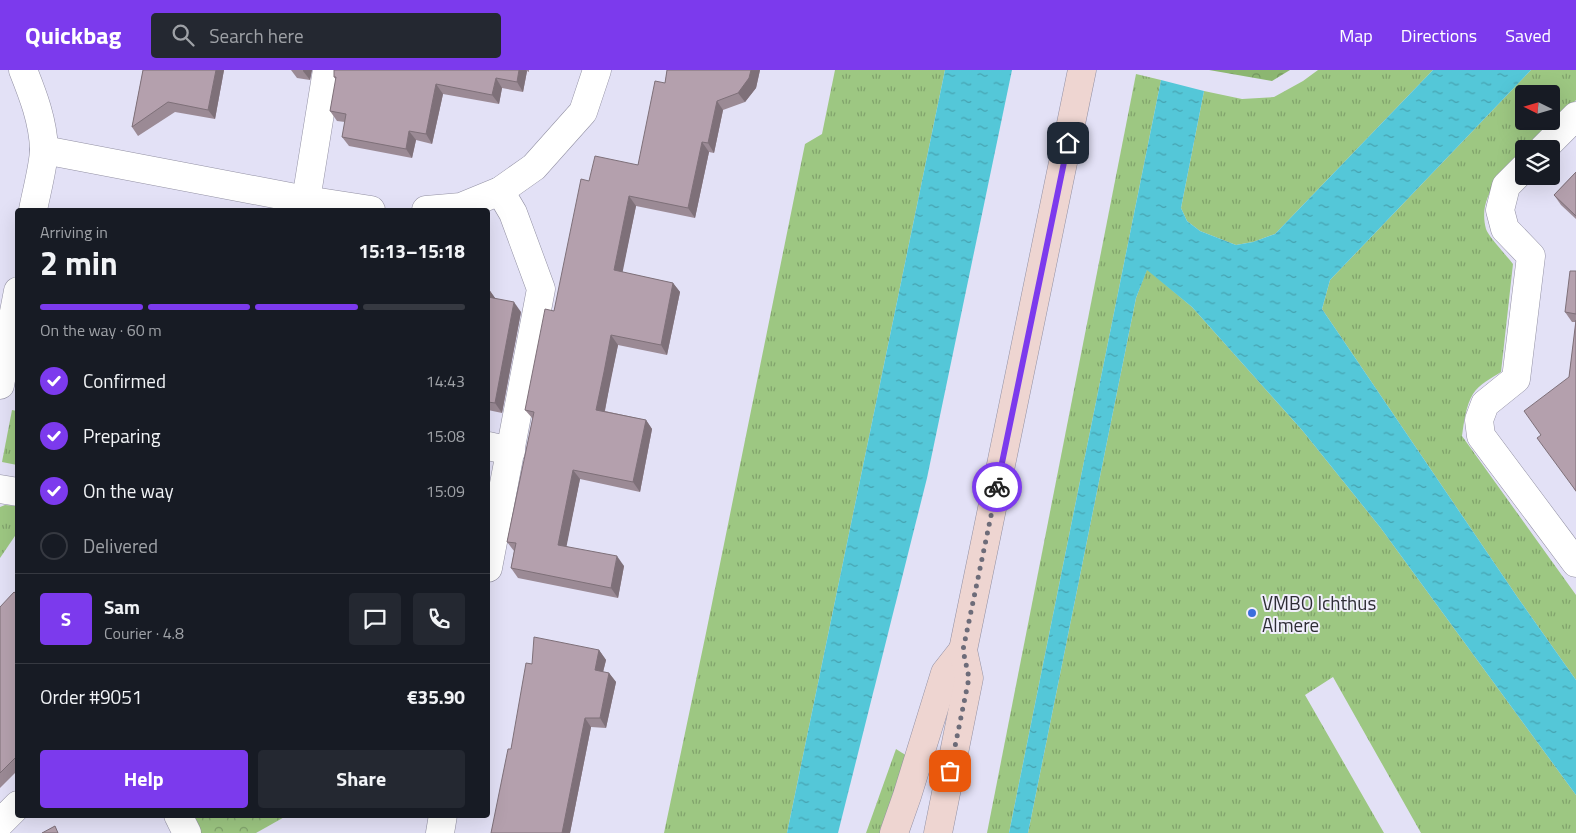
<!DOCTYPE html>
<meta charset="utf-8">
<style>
body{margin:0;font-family:"Titillium Web",sans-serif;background:#242831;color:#f1f3f6;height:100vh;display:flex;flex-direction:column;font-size:19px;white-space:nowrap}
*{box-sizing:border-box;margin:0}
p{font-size:16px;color:#9ea1a6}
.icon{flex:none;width:28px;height:28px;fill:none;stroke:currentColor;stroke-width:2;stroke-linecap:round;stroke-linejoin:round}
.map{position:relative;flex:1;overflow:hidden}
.panel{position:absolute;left:15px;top:138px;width:475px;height:610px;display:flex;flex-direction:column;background:#171b24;border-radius:5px;box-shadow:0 5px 20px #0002}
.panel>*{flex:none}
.needle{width:32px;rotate:275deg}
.fabs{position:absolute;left:1515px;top:15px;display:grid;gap:10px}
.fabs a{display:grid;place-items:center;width:45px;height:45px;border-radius:5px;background:#171b24;box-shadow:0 5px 20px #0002;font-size:25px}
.pin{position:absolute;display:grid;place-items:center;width:42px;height:42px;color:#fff;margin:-21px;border-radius:10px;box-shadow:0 2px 8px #0006}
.courier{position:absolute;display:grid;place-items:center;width:50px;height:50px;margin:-25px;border:4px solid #7c3aed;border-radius:50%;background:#fff;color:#222;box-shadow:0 1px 6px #0007}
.overview em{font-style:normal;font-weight:700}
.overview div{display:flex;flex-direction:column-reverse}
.overview{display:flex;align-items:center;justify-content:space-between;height:85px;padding:0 25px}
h1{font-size:32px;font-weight:700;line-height:38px}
.bar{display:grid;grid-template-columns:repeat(4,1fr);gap:8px 5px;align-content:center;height:60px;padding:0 25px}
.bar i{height:6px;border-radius:4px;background:#363941}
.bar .on{background:#7c3aed}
.bar p{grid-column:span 4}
.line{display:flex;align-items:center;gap:12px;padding:0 25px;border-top:1px solid #363941}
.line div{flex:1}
.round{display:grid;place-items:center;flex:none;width:52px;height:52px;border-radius:5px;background:#242831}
ol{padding:0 25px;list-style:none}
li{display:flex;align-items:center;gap:15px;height:55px}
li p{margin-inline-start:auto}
li .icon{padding:5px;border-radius:50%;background:#7c3aed;color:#fff;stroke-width:4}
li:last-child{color:#9ea1a6}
li i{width:28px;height:28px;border:2px solid #363941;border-radius:50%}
.cta{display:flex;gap:10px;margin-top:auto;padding:10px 25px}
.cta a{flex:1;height:58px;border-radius:5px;background:#7c3aed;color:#fff;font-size:20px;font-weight:700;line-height:58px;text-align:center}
.cta a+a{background:#242831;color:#f1f3f6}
header{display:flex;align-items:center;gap:30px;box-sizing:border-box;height:70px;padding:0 25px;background:#7c3aed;color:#fff}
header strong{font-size:24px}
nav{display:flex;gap:28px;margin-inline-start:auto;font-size:18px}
.search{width:350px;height:45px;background:#242831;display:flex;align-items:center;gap:12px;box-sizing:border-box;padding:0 18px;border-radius:5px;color:#9ea1a6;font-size:19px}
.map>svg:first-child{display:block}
</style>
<header>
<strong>Quickbag</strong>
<div class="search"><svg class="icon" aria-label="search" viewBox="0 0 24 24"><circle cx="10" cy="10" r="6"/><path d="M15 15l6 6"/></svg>Search here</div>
<nav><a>Map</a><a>Directions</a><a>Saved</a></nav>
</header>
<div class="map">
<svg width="1576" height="763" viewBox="0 0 1576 763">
<defs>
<pattern id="grass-tufts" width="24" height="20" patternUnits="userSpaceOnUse" patternTransform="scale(1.25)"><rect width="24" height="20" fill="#9dc782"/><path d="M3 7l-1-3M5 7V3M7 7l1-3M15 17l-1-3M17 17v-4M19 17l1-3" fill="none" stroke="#80a26b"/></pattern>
<pattern id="forest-crowns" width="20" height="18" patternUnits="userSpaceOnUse" patternTransform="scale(1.25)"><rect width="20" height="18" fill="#8cb671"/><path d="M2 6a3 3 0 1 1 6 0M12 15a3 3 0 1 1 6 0" fill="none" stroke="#73945e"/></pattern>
<pattern id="park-crowns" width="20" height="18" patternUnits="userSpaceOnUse" patternTransform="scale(1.25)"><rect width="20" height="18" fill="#9dc782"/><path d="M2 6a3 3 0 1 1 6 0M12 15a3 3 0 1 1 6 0" fill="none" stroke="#80a26b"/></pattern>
<pattern id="water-ripples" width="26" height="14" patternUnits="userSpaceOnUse" patternTransform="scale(1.25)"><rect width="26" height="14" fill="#54c7d8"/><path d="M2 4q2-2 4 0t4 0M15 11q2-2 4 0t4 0" fill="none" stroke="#46a2b0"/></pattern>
</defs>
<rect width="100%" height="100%" fill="#e3e1f6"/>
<g fill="url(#grass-tufts)" fill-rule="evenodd">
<path d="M835 0H945L787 763H664L706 563 805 74 822 64Z"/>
<path d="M1318 0H1433L1275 164 1253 172 1236 175 1200 161 1187 151 1181 138 1204 21 1242 29 1274 27 1303 11Z"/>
<path d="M1531 0H1576V30L1527 79H1524V82C1503 103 1477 126 1486 159 1488 166 1507 186 1513 194L1501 302C1492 308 1479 314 1473 324 1466 335 1464 352 1462 366L1576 525V610L1518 528 1322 239 1330 210ZM1524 24H1551V51H1524Z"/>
<path d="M1136 4 1161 10 1009 763H987Z"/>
<path d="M1147 199 1192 237 1302 360 1380 457 1576 725V763H1421L1333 607 1305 625 1384 763H1028L1136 228Z"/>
<path d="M12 340 17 341V395L2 392Z"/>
<path d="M5 435 17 436V463L0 488V437Z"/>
<path d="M896 679 907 686 884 763H866Z"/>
</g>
<path fill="url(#forest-crowns)" d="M1209 0H1290L1272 11Z"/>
<path fill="url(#park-crowns)" d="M188 745H288L256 763H197Z"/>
<g fill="url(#water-ripples)">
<path d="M945 0H1012L927 408 838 763H787Z"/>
<path d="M1433 0H1531L1330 210 1322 239 1518 528 1576 610V725L1380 457 1302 360 1192 237 1147 200 1136 228 1028 763H1009L1161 10 1204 21 1181 138 1187 151 1200 161 1236 175 1253 172 1275 164Z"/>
</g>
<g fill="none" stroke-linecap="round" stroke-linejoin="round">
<defs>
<g id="minor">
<path d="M23 0C33 25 43 51 44 79 44 94 36 124 33 140"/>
<path d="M1543 79 1576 46"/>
<path d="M44 80 306 130 371 140"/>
<path d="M1524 98 1506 116 1500 140 1505 159 1531 186 1516 309 1485 334 1479 350 1481 366 1576 493"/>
<path d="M306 130 327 0"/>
<path d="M426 140 461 137 500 121 534 97 583 42 597 0"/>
<path d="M0 315 18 221"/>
<path d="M488 376 511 381"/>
<path d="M0 419 18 422"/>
<path d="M488 498 541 219 513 143 500 121"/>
<path d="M178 745 187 763"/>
<path d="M0 753 18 735"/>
<path d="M440 763 443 745"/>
</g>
<g id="secondary">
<path d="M894 763 907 726 945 603 963 580"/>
<path d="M938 763 969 608 963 580 1082 0"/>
</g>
</defs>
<use href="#minor" stroke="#9290a3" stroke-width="29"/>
<use href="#secondary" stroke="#9290a3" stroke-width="29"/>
<use href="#minor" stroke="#fff" stroke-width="28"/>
<use href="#secondary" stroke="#eed5d1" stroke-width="28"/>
</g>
<g fill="#9b8a95">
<path d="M143 0H224L215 49 175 42 138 66 132 57Z"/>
<path d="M291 0H312L310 10 297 8Z"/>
<path d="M334 0H529V2L527 1 523 22 502 18 499 34 443 24 432 74 416 70 412 88 349 76 342 67 345 52 337 51 330 41 336 10 334 7Z"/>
<path d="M667 0H760L756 18 745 32 723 40 714 83 709 82 695 148 636 136 622 202 673 213 680 222 667 285 618 275 610 312 605 341 646 350 652 359 640 422 580 409 566 476 624 496 618 528 518 508 511 498 514 481 507 472 533 349 525 340 554 241 589 111 638 95 665 13Z"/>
<path d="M1576 102V149L1561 135 1554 125Z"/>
<path d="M1576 201V422L1541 365 1569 307 1576 252H1572L1565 242Z"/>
<path d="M488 218 495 228 521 242 502 343 488 340Z"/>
<path d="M18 525V700L0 718V537Z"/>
<path d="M599 580 606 590 603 602 609 603 616 612 606 658 591 657 570 763H491L532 594Z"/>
</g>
<g fill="#7e7079">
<path d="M216 0H224L215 49 208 40Z"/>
<path d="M303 0H312L310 10 303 1Z"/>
<path d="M519 0H526L527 1 523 22 517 12Z"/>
<path d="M751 0H760L756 18 745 32 738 23Z"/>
<path d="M496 8 502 18 499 34 492 25Z"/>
<path d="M436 14 443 24 432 74 426 64Z"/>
<path d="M717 31 723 40 714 83 708 73Z"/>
<path d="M409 61 416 70 412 88 406 79Z"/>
<path d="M702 72 709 82 695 148 688 138Z"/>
<path d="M629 126 636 136 621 210 614 200Z"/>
<path d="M673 213 680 222 667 285 661 275Z"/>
<path d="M488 218 495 228 493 236 488 228Z"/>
<path d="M514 232 521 242 502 343 495 333Z"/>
<path d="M611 265 618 275 603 349 596 340Z"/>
<path d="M646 350 652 359 640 422 633 412Z"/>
<path d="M573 400 580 409 565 484 558 475Z"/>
<path d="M617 486 624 496 618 528 611 518Z"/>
<path d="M599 580 606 590 601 610 595 600Z"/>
<path d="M609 603 616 612 606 658 600 648Z"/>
<path d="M585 648 591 657 570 763H562Z"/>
</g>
<g fill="#b4a0ad" stroke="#7e7079">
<path d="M143 0H216L208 40 168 32 132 57Z"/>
<path d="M334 0H519L517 12 496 8 492 25 436 14 426 64 409 61 406 79 342 67 346 44 330 41 336 7H334Z"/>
<path d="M667 0H751L749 8 738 23 717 31 708 73 702 72 688 138 629 126 614 200 673 213 661 275 611 265 604 302 596 340 646 350 633 412 573 400 558 475 617 486 611 518 511 498 516 473 507 472 534 342 525 340 545 239 554 241 581 109 589 111 595 86 638 95 655 11 665 13Z"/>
<path d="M1576 102V146L1554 125Z"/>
<path d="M1570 201H1576V244L1565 242Z"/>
<path d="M488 227 514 232 495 333 488 332Z"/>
<path d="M1576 250V421L1537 368 1541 365 1524 341 1569 307Z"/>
<path d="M14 522 18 525V685L0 703V537Z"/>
<path d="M534 567 599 580 595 600 609 603 600 648H585L562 763H491L508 679H511L526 593 532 594Z"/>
<path d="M55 756 58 763H42Z"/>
</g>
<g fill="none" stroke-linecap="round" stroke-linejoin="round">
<path stroke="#6d6c79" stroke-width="5" stroke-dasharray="0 9" d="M950 701 969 608 963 580 997 417"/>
<path stroke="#7c3aed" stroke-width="6" d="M997 417 1068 73"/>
</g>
<circle fill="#3b6ddd" stroke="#f1effc" stroke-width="2" cx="1252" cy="543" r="5"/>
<g text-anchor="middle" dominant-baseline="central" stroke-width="4" stroke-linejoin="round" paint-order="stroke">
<g font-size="19" fill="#2e2d35" stroke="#f1effc" text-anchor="start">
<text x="1262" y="532">VMBO Ichthus<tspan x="1262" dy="22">Almere</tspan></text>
</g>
</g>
</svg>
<div class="fabs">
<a><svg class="needle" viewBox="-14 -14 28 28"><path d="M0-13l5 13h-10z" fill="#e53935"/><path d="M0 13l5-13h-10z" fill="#9ea1a6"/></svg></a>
<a><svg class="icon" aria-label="layers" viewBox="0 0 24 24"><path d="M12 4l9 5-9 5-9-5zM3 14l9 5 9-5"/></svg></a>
</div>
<div class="pin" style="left:950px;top:701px;background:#ea580c"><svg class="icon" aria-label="bag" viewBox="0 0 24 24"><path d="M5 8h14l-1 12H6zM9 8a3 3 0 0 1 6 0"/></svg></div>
<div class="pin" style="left:1068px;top:73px;background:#1f2937"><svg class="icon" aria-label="home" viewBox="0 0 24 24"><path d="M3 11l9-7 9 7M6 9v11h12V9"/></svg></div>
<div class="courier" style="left:997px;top:417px"><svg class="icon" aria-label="bike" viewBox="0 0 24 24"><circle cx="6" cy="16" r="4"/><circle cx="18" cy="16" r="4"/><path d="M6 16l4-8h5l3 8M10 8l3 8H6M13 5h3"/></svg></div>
<section class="panel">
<div class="overview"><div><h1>2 min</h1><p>Arriving in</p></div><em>15:13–15:18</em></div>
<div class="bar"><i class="on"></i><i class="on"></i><i class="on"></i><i></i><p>On the way · 60 m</p></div>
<ol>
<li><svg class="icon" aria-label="check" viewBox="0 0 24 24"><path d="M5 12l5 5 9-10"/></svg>Confirmed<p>14:43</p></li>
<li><svg class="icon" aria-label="check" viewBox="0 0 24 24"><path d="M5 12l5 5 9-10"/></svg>Preparing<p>15:08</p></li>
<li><svg class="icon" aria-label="check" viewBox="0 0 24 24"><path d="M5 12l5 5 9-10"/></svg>On the way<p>15:09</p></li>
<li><i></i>Delivered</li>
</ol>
<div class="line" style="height:90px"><b class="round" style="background:#7c3aed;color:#fff">S</b><div><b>Sam</b><p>Courier · 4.8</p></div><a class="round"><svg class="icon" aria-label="chat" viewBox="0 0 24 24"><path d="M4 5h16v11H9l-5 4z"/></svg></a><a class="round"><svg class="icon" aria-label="phone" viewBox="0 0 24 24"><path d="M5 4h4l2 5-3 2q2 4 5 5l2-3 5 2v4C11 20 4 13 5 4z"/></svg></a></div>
<div class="line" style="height:65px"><div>Order #9051</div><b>€35.90</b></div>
<div class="cta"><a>Help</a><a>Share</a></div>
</section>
</div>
